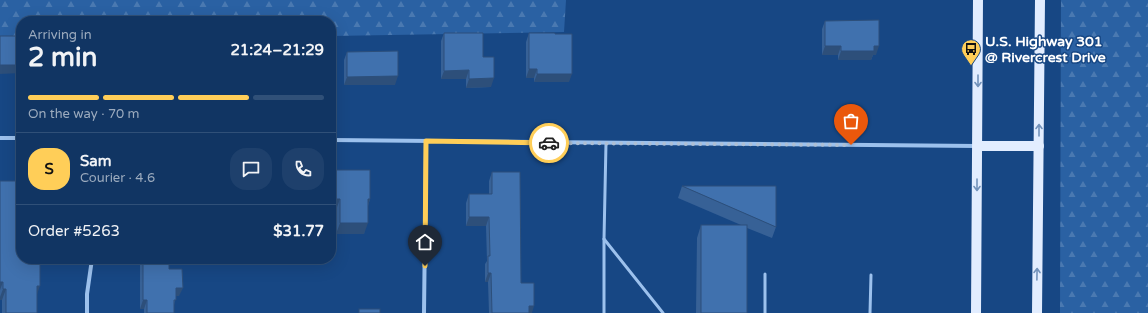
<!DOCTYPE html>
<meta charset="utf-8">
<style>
body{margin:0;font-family:"Varela Round",sans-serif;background:#1e406c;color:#f1f3f6;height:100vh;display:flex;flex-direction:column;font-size:15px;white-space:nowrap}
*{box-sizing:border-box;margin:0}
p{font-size:13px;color:#9cabbe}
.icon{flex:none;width:22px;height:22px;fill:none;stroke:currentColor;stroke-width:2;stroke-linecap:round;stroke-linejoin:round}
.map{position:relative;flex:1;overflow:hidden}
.panel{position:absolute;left:16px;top:16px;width:320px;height:248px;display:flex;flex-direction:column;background:#113563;border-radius:16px;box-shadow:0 4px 16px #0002,0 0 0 1px #305078}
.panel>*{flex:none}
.pin{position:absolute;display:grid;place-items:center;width:34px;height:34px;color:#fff;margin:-41px -17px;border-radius:50% 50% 50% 0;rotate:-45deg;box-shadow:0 0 4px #0007}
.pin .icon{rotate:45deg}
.courier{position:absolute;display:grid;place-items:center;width:40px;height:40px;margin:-20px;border:3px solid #ffce58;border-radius:50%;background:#fff;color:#222;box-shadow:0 1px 5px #0007}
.headline em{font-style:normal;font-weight:800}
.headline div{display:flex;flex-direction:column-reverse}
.headline{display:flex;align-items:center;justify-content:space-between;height:68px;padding:0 12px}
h1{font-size:26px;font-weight:800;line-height:30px}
.bar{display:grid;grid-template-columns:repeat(4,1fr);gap:6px 4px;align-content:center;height:48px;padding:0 12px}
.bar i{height:5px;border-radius:3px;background:#305078}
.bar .current{background:#ffce58}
.bar p{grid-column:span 4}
.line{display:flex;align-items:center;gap:10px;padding:0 12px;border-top:1px solid #305078}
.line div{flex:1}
.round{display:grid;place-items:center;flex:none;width:42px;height:42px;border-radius:16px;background:#1e406c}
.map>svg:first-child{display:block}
</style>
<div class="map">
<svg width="1148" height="313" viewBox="0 0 1148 313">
<defs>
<pattern id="forest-firs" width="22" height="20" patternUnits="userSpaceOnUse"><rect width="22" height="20" fill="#2a61a3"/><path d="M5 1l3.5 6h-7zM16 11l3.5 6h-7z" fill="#4a79b1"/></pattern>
</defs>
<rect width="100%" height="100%" fill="#174784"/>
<g fill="url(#forest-firs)">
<path d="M0 0H566L564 32 331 36V21H21V41H0Z"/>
<path d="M1061 0H1148V313H1060Z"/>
</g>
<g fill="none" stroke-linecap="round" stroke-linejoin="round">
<g stroke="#9cc1ed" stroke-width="3">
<path d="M604 239 663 313"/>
<path d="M765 274V313"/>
<path d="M604 313V239L606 143"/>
<path d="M870 313 871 275"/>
</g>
<g stroke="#9cc1ed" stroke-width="4">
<path d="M0 138H21"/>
<path d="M331 140 977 146"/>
<path d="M87 313V294L92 259"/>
<path d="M424 313 426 141"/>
</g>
<g stroke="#e2edff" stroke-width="10">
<path d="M978 146H1039"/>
<path d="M976 313 978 0"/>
<path d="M1037 313 1040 0"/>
</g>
</g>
<g fill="#376196">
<path d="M825 21 876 55H873L871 60H838V55H822V29Z"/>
<path d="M444 33 483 57 491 87 466 88V79H441V41Z"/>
<path d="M529 33 569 82H534V78H526V42Z"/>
<path d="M347 52 395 85H344V60Z"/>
<path d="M333 170 370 199 368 206 364 234H336V210H331Z"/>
<path d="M492 172 521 283 532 313H489L488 282H485V264L487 261 486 226H466V203L469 194H489V181Z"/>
<path d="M0 181 37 294V313H2V300H0Z"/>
<path d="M682 186 776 227 772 238 747 228V313H696L697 238 701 225H741L678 198Z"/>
<path d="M140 259H169V269L179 296H176L174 305V313H144V309H140Z"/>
</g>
<g fill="#2d4f7a">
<path d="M825 46H841L838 55H822Z"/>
<path d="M874 46H879L876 55H873L871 60H838L841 51Z"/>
<path d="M0 65H21V73L0 74Z"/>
<path d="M529 69H537L534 78H526Z"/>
<path d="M469 70 466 79H441L444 71Z"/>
<path d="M537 74H572L569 82H534Z"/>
<path d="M398 76 395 85H344L347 77Z"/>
<path d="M494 78 491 87 466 88 469 79Z"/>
<path d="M331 199H340L336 210H331Z"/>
<path d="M368 199H370L366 210Z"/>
<path d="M469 217H489L486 226H466Z"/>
<path d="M340 223H368L364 234H336Z"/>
<path d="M488 273H491L488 282H485Z"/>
<path d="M0 282H3L0 290Z"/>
<path d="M37 286H40L36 297Z"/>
<path d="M176 288H183L179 296H172Z"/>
<path d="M3 289H6L2 300H0V297Z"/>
<path d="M143 300H147L144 309H140Z"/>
<path d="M529 306H534L532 313H527Z"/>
</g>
<g fill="#4071ae" stroke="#2d4f7a">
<path d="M879 20V46H874V51H841V46H825V21Z"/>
<path d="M444 33H483V57H494V78L469 79V70L444 71Z"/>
<path d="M529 33H555V34H572V74H537V69H529Z"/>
<rect x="0" y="36" width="21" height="29"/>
<path d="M398 51V76L347 77V52Z"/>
<path d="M331 167 333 170H370V199H368V223H340V199H331Z"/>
<path d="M492 172H520L521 283H534V306H529V313H492L491 273H488V256H490L489 217H469V194H492Z"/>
<path d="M0 181H21V259H40V286H37V313H6V289H3V282H0Z"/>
<path d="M682 186H776V227Z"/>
<rect x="701" y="225" width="46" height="88"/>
<path d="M143 259H169V269H182L183 288H176V300H174V313H147V300H143Z"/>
<rect x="359" y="309" width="21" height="4"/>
</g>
<defs><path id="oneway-shaft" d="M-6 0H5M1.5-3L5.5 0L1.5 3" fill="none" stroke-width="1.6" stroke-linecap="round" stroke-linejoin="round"/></defs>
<g stroke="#7292bb">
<use href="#oneway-shaft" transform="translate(978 81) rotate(90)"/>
<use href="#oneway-shaft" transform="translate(1039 130) rotate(-90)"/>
<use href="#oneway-shaft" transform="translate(977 185) rotate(90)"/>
<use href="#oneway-shaft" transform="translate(1037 274) rotate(-89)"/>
</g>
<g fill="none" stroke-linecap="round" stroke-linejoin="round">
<path stroke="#aebfd4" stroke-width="4" stroke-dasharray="0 7.2" d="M549 143 851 145"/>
<path stroke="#ffce58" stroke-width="5" d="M425 266 426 141 549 143"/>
</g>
<defs>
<symbol id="bus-pin" viewBox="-11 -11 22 30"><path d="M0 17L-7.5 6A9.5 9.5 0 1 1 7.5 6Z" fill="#ffce58" stroke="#174784"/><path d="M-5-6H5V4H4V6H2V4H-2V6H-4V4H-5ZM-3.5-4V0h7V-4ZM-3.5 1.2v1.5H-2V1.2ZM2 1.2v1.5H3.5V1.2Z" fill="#111"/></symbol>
</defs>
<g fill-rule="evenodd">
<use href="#bus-pin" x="960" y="38" width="22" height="30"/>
</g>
<g text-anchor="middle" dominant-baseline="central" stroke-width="3" stroke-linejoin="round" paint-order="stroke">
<g font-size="14" font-weight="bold" fill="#fff" stroke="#174784" text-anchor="start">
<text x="985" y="41">U.S. Highway 301<tspan x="985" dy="16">@ Rivercrest Drive</tspan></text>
</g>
</g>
</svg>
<div class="pin" style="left:851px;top:145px;background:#ea580c"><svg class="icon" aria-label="bag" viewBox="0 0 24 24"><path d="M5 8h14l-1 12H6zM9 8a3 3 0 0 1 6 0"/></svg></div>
<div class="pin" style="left:425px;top:266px;background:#1f2937"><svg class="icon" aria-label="home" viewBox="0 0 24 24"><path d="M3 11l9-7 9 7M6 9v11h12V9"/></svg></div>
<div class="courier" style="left:549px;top:143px"><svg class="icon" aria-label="car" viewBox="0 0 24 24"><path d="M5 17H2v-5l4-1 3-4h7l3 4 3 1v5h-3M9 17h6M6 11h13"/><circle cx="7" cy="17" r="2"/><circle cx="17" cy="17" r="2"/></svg></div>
<section class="panel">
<div class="headline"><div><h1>2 min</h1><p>Arriving in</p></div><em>21:24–21:29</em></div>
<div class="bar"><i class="current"></i><i class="current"></i><i class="current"></i><i></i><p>On the way · 70 m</p></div>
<div class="line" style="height:72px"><b class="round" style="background:#ffce58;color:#111">S</b><div><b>Sam</b><p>Courier · 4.6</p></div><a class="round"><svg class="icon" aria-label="chat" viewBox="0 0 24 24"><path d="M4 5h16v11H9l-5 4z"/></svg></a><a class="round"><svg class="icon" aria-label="phone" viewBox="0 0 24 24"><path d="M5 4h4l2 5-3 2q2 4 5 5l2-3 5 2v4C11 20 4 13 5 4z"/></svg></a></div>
<div class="line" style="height:52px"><div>Order #5263</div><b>$31.77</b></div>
</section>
</div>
